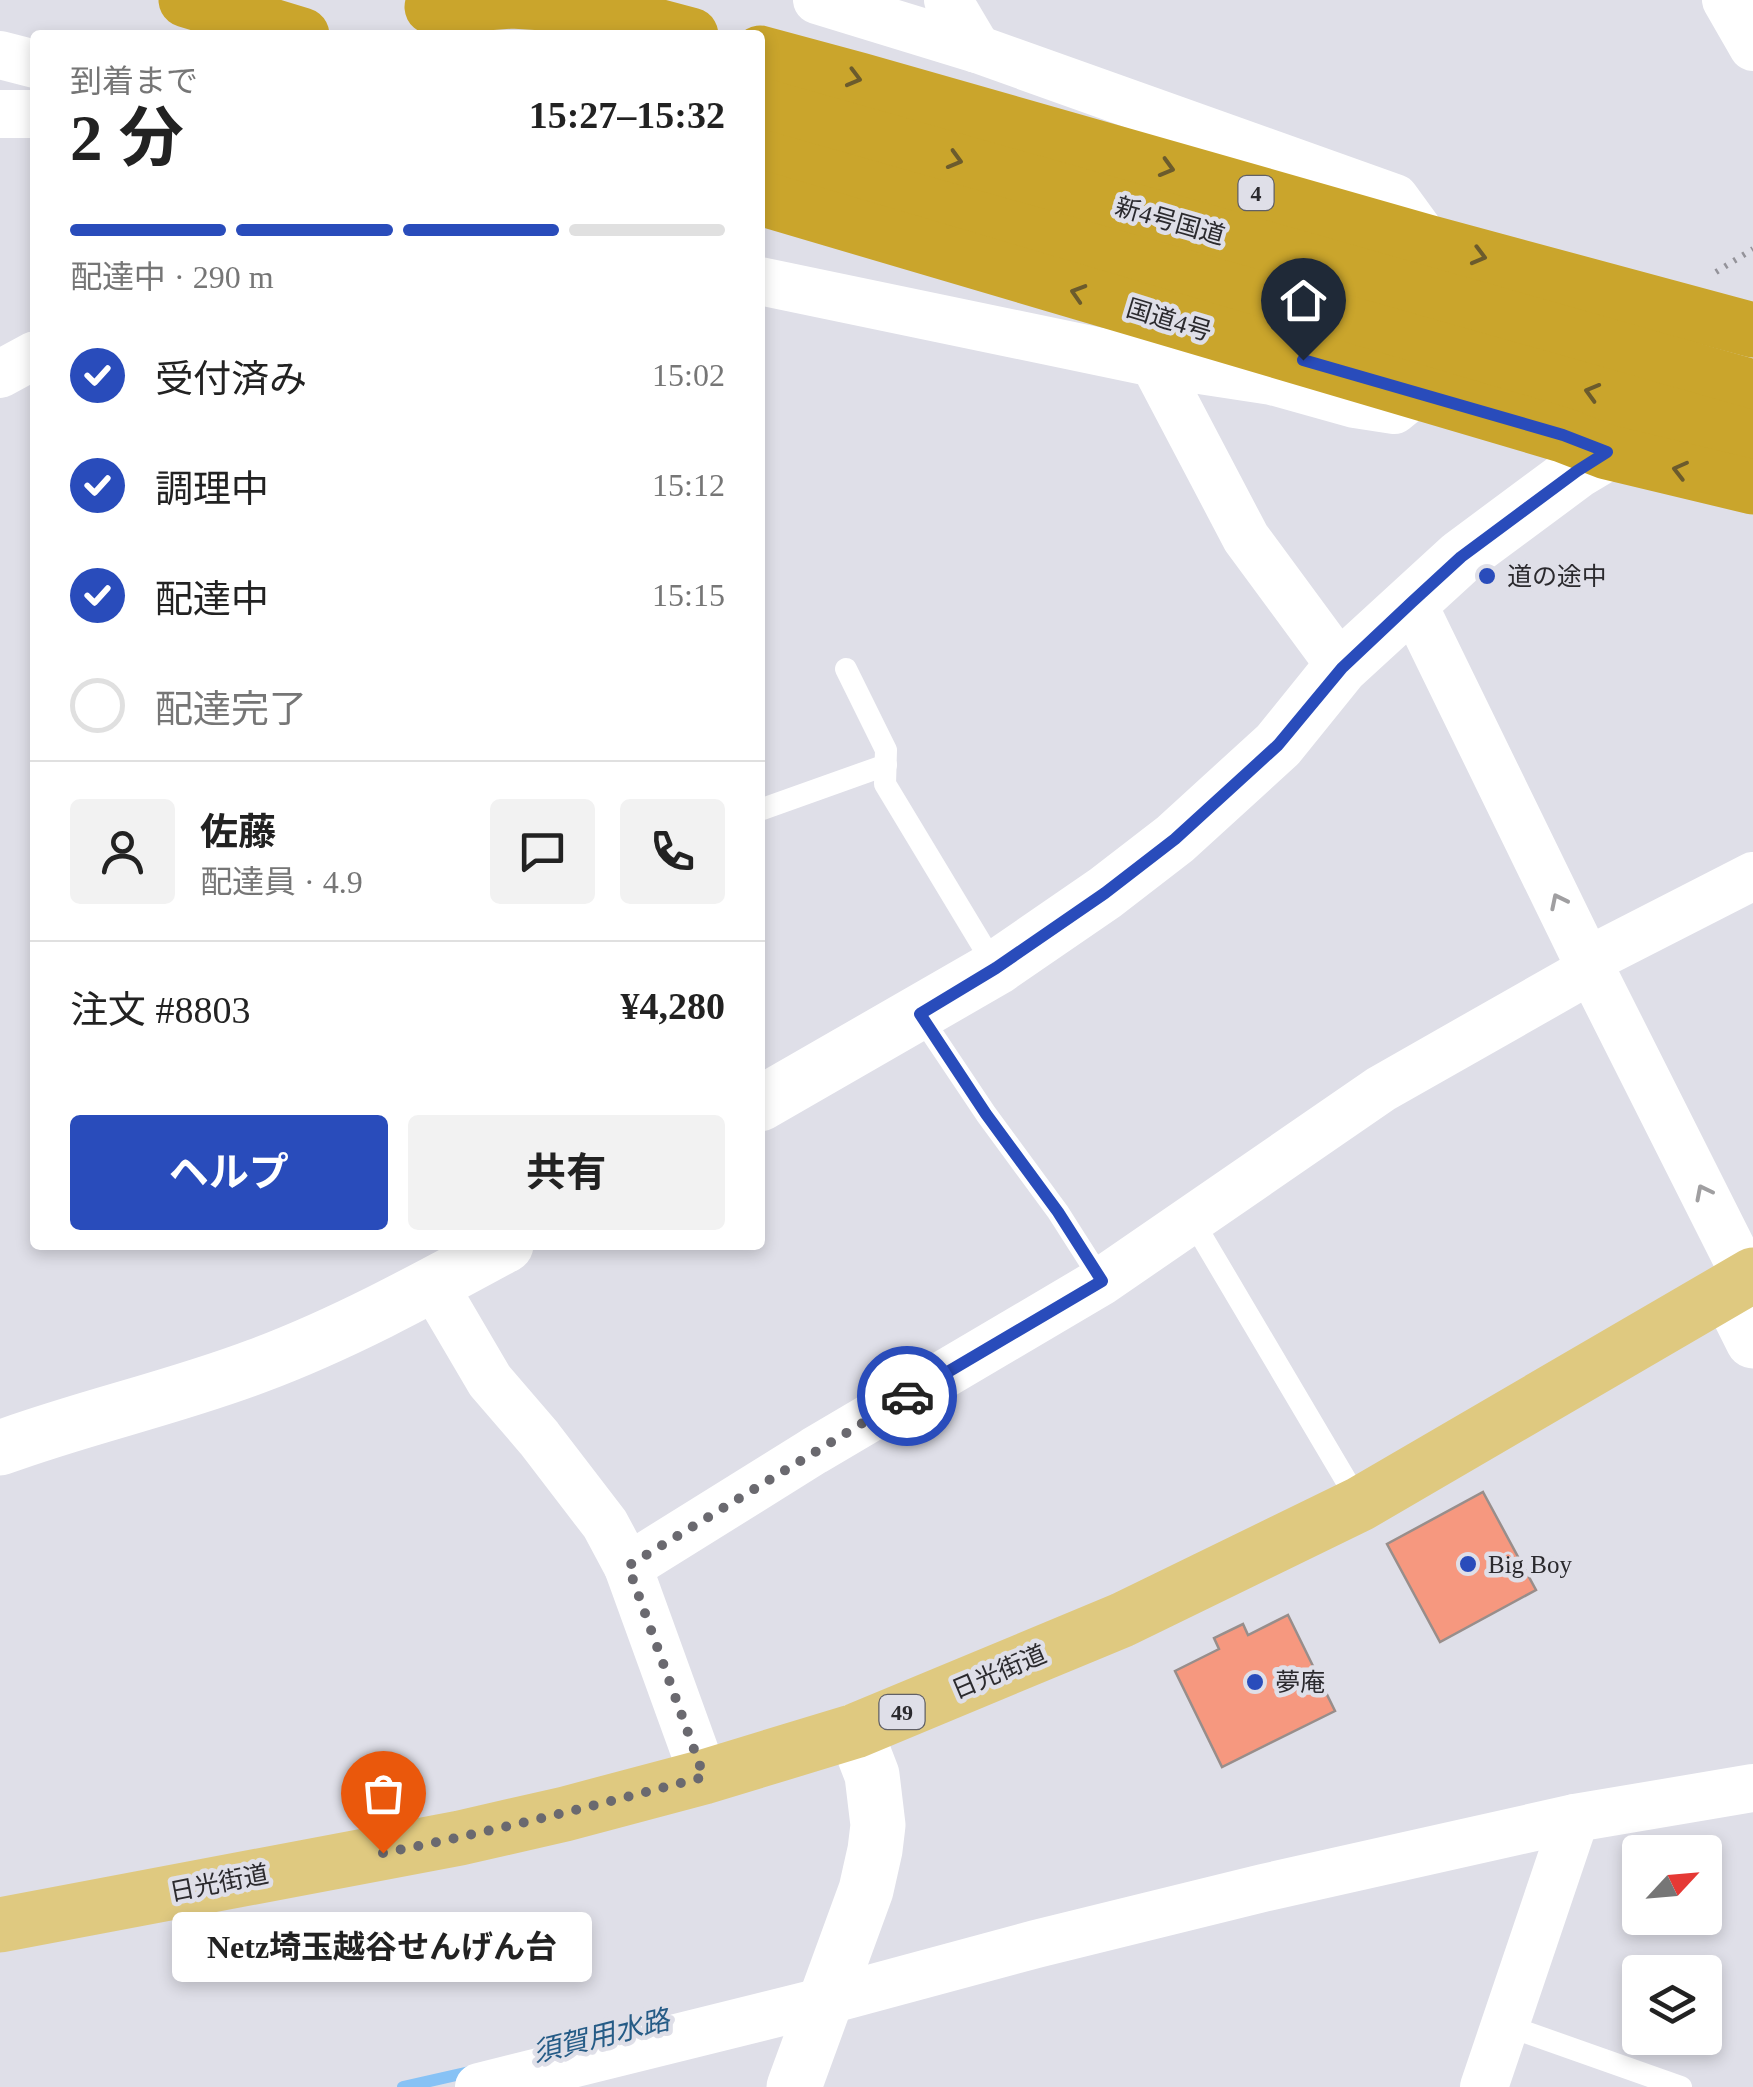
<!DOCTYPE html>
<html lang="ja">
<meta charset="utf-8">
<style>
body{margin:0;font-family:"Times New Roman","Noto Sans JP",serif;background:#f2f2f2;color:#222;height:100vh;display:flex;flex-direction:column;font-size:38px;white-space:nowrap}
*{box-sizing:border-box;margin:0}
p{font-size:32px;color:#767676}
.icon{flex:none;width:55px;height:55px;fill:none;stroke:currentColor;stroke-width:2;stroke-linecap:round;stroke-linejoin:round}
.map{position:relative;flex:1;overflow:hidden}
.side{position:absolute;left:30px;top:30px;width:735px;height:1220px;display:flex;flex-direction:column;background:#fff;border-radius:10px;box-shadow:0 5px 15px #0003}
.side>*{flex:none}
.needle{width:65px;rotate:64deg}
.tools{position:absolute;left:1622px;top:1835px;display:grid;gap:20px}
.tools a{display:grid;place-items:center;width:100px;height:100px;border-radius:10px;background:#fff;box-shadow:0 5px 15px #0003;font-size:50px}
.pin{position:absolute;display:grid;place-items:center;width:85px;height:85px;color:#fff;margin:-102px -42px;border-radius:50% 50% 50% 0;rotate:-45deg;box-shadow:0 0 10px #0007}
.pin .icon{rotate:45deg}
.courier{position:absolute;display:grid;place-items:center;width:100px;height:100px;margin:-50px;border:8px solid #294cbb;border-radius:50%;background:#fff;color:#222;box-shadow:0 2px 12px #0007}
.bubble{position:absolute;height:70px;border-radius:10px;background:#fff;box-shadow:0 5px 15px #0003;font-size:32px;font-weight:700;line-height:70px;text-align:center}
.headline em{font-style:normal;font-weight:700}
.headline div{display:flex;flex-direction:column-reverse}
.headline{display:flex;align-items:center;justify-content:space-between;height:170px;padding:0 40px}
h1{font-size:65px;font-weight:700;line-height:75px}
.bar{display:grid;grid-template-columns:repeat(4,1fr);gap:15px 10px;align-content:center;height:120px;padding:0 40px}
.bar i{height:12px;border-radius:8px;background:#e0e0e0}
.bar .on{background:#294cbb}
.bar p{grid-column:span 4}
.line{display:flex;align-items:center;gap:25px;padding:0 40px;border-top:2px solid #e0e0e0}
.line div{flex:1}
.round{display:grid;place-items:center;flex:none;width:105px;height:105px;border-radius:10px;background:#f2f2f2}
ol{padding:0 40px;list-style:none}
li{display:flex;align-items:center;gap:30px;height:110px}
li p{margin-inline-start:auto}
li .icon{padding:10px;border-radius:50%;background:#294cbb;color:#fff;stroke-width:4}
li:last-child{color:#767676}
li i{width:55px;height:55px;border:5px solid #e0e0e0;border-radius:50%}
.action{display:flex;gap:20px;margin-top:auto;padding:20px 40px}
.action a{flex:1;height:115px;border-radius:10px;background:#294cbb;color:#fff;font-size:40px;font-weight:700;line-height:115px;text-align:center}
.action a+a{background:#f2f2f2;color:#222}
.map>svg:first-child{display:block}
</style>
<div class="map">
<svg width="1753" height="2087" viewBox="0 0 1753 2087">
<rect width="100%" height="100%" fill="#dfdfe8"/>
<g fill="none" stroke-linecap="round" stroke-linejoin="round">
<path stroke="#87c2f5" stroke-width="12" d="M403 2087 474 2071"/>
</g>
<g fill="#f6987f" stroke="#988e8b" stroke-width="2.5">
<path d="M1483 1492 1536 1590 1440 1642 1387 1544Z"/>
<path d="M1288 1615 1335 1711 1222 1767 1175 1671 1219 1649 1214 1638 1243 1624 1248 1635Z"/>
</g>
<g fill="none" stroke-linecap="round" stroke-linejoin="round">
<path stroke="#94939a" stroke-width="6" stroke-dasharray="2.5 8" stroke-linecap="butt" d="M1716 272 1753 249"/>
<g stroke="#fff" stroke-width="22">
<path d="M846 669 886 750 885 784 996 968"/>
<path d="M760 810 886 765"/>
<path d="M919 1014 986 1114 1058 1212 1102 1281"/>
<path d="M1192 1220 1360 1504"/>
<path d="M1505 2025 1681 2087"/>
</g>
<g stroke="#fff" stroke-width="48">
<path d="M817 0 977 49 1395 198 1427 242"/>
<path d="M948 0 977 49"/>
<path d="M1726 0 1753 47"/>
<path d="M0 55 35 64"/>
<path d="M0 114H35"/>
<path d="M760 281 1154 363 1246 538 1341 667"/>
<path d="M1154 363 1272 381 1355 404 1394 410 1415 393"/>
<path d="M0 374 35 355"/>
<path d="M1412 602 1587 961 1747 1279"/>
<path d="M1587 961 1753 876"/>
<path d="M433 1284 490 1381 539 1438 605 1524 628 1567 704 1777"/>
<path d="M628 1567 814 1451 1102 1281 1381 1089 1592 969"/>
<path d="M479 2087 825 2001 1036 1944 1263 1888 1575 1818 1753 1788"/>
<path d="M1484 2087 1575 1818"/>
</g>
<g stroke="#fff" stroke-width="55">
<path d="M760 1104 996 968 1105 893 1175 839 1278 745 1341 667 1461 557 1577 471 1644 431"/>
<path d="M1728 1291 1753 1341"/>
<path d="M0 1448C84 1417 173 1398 257 1366 343 1334 425 1289 506 1245"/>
<path d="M794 2087 866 1890 875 1850 878 1825 872 1775 855 1731"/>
</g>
<path stroke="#dfc980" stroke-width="55" d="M0 1925 460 1838 565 1814 704 1777 855 1731 1122 1620 1360 1504 1753 1275"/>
<g stroke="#caa52c" stroke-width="55">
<path d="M186 0 302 35"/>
<path d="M432 7 512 1 577 5 691 35"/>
<path d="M760 53 860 80 1427 242 1753 330"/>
<path d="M760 105 1753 387"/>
<path d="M760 157 1753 438"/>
<path d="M760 198 1563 435 1607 452 1753 487"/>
</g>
</g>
<defs><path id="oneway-chevron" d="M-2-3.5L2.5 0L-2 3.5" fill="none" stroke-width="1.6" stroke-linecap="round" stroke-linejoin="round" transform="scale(2.5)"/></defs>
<g stroke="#6b5b2d">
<use href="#oneway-chevron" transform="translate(854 78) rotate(15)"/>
<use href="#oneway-chevron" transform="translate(955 160) rotate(16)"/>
<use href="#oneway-chevron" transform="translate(1167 168) rotate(16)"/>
<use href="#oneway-chevron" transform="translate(1479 256) rotate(15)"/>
<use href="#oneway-chevron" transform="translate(1078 293) rotate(-163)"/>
<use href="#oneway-chevron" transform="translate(1592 392) rotate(-164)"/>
<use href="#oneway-chevron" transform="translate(1680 470) rotate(-166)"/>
</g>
<g stroke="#a09fa1">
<use href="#oneway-chevron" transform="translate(1558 901) rotate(-116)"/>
<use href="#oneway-chevron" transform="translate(1703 1192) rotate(-117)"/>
</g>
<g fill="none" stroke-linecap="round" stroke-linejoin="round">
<path stroke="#6a696f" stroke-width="10" stroke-dasharray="0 18" d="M383 1853C491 1832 597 1805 704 1777L628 1566 907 1396"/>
<path stroke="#294cbb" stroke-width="12" d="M907 1396 1102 1281 1058 1212 986 1114 920 1014 996 968 1105 893 1175 839 1278 745 1342 668 1412 602 1461 557 1577 471 1607 452 1563 435 1303 360"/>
</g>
<g fill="#294cbb" stroke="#dfdfe8" stroke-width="4">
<circle cx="1487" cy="576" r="10"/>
<circle cx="1468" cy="1564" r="10"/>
<circle cx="1255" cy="1682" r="10"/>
</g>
<g text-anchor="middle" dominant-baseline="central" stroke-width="9" stroke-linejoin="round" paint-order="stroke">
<g fill="#dfdfe8" stroke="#616066" stroke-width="2.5">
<rect x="1238.5" y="176" width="35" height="34" rx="8"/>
<rect x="879.5" y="1695" width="45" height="34" rx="8"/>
</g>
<g font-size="22" font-weight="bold" fill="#2b2a2e">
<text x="1256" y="193">4</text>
<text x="902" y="1712">49</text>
</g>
<g font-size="25" fill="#2b2a2e" stroke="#dfdfe8">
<text transform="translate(1170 221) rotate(16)">新4号国道</text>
<text transform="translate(1169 320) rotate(17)">国道4号</text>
<text transform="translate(999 1672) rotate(-23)">日光街道</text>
<text transform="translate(219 1883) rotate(-11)">日光街道</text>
</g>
<g font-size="25" fill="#2b2a2e" stroke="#dfdfe8" text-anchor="start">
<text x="1507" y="576">道の途中</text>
<text x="1488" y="1564">Big Boy</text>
<text x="1275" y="1682">夢庵</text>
</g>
<g font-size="28" font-style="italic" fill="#255b86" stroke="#dfdfe8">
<text transform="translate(601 2036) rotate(-14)">須賀用水路</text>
</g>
</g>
</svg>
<div class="tools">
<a><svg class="needle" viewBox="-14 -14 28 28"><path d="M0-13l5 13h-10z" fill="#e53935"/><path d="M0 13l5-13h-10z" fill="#767676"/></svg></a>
<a><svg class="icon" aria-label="layers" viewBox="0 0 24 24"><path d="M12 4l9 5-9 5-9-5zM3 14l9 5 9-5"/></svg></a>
</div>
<div class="pin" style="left:383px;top:1853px;background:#ea580c"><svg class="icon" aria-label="bag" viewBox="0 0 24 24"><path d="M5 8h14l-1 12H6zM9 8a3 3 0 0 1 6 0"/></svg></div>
<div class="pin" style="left:1303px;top:360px;background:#1f2937"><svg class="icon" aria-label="home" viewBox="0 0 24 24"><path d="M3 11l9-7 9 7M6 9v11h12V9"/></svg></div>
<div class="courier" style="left:907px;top:1396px"><svg class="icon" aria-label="car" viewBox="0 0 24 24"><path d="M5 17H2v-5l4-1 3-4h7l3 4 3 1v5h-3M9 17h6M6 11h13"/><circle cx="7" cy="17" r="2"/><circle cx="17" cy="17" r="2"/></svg></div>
<div class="bubble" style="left:172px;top:1912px;width:420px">Netz埼玉越谷せんげん台</div>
<section class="side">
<div class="headline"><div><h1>2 分</h1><p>到着まで</p></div><em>15:27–15:32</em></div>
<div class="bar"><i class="on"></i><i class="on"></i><i class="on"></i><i></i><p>配達中 · 290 m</p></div>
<ol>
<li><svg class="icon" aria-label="check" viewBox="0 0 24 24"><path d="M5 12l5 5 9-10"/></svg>受付済み<p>15:02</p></li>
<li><svg class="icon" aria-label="check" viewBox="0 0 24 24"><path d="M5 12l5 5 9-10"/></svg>調理中<p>15:12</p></li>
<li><svg class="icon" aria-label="check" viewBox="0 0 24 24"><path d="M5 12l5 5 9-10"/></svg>配達中<p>15:15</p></li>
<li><i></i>配達完了</li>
</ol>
<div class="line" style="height:180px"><a class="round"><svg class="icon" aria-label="person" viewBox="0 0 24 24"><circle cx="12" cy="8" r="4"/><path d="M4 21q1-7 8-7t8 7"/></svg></a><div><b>佐藤</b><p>配達員 · 4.9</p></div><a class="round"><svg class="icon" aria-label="chat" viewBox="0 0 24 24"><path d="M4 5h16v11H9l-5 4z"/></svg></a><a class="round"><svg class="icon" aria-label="phone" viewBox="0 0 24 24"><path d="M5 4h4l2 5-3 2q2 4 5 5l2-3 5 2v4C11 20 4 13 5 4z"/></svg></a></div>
<div class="line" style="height:130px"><div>注文 #8803</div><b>¥4,280</b></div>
<div class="action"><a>ヘルプ</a><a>共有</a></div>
</section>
</div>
